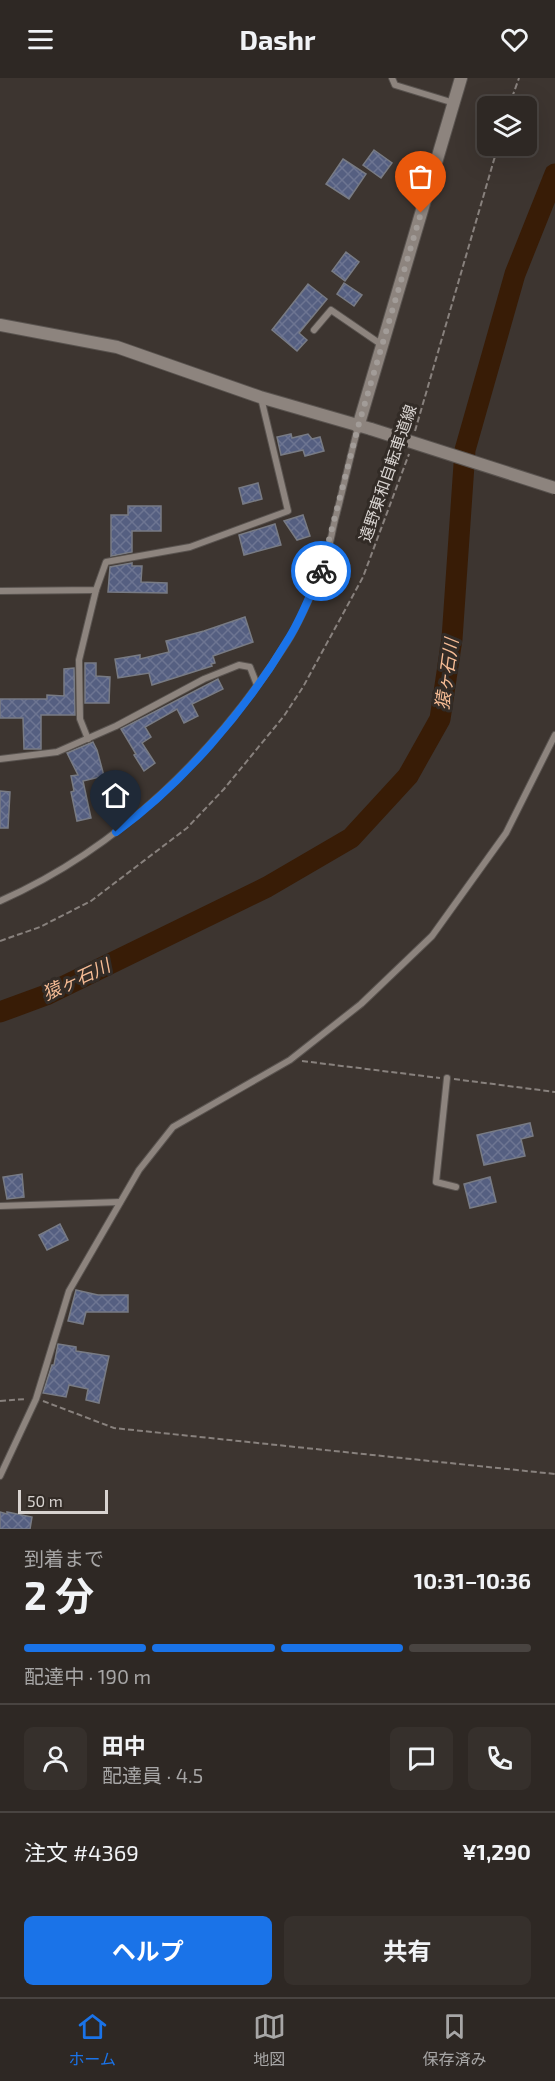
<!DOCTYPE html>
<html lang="ja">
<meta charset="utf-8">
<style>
body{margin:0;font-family:"Exo 2","Noto Sans JP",sans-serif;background:#36302c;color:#f1f3f6;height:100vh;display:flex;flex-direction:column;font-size:22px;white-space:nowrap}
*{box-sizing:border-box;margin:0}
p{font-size:20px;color:#a7a6a6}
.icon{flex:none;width:33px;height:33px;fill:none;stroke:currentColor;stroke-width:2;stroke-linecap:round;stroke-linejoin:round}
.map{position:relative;height:1451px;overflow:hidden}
.details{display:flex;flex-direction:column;background:#2e2824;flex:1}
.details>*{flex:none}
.buttons{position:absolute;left:477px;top:18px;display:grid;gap:12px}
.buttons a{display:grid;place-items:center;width:60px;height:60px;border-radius:9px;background:#2e2824;box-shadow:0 6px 24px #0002,0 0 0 2px #494441;font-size:30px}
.scale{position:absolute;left:18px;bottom:15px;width:90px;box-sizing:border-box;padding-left:6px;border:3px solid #d8d3d0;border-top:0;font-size:16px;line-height:21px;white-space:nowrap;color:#d8d3d0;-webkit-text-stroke:4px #322b26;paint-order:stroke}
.pin{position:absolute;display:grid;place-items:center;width:51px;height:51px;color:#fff;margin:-62px -26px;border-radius:50% 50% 50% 0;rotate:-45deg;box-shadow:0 0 6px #0007}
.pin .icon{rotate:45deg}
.courier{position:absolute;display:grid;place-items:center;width:60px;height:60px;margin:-30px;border:4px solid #1a73e8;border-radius:50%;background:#fff;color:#222;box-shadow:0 2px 8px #0007}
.headline em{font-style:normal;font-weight:700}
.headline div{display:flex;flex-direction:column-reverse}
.headline{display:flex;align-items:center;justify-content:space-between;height:102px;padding:0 24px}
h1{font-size:39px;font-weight:700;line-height:45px}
.bar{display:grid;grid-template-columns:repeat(4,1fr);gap:9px 6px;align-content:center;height:72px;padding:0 24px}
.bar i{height:8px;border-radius:4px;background:#494441}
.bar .on{background:#1a73e8}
.bar p{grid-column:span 4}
.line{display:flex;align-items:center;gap:15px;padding:0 24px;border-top:2px solid #494441}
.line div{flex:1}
.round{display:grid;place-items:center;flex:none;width:63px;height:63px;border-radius:9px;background:#36302c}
.action{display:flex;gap:12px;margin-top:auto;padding:12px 24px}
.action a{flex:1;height:69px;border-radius:9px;background:#1a73e8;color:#fff;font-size:24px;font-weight:700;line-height:69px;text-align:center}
.action a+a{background:#36302c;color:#f1f3f6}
header{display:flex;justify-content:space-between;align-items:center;height:78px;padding:0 24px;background:#2e2824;font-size:27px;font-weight:700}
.tabs{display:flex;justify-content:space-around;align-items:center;height:84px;border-top:2px solid #494441;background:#2e2824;font-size:16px;color:#a7a6a6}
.tabs a{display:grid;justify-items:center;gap:3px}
.tabs .on{color:#1a73e8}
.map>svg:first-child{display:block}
</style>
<header><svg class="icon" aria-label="menu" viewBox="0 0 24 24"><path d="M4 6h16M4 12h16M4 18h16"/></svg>Dashr<svg class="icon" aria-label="heart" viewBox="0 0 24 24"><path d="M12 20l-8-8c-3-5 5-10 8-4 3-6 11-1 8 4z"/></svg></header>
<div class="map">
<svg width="555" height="1451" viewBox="0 0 555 1451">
<defs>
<pattern id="building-cross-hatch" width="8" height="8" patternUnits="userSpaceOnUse" patternTransform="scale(1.5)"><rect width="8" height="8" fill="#555f81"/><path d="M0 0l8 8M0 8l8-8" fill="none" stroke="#6d7592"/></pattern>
</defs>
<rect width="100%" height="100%" fill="#3d3530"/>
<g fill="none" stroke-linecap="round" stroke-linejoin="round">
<path stroke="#381c06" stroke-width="21" d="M0 934 46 917 267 809 351 760 408 698 440 641 452 561 465 372 515 196 555 96"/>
</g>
<g fill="url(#building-cross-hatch)" stroke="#787b84" stroke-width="1.5">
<path d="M374 72 392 85 381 100 363 87Z"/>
<path d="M343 81 366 96 349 121 326 106Z"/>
<path d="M346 174 359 184 345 203 332 193Z"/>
<path d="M344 205 362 217 354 228 337 216Z"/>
<path d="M308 206 327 221 299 255 307 262 297 273 272 252Z"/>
<path d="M291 356 292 360 308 356 312 361 320 359 324 373 305 378 303 372 281 377 277 359Z"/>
<path d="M258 405 262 421 243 426 239 410Z"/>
<path d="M128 428H161V453H132V474L111 478V437H128Z"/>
<path d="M303 437 310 458 297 462 284 443Z"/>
<path d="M275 446 281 467 244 477 239 457Z"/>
<path d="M132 485V488H142L141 504 167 505V515L108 514 110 489Z"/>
<path d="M245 539 253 564 213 578 215 585 211 586 212 588 152 607 149 595 118 600 115 581 140 577V581L169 574 166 563 204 553Z"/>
<path d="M85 585H96V598L110 599 109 625H85Z"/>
<path d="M74 590 75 637H41V671H24L23 640H0V621H47V617L64 618V591Z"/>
<path d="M218 601 223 611 192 626 198 638 184 645 177 631 145 649 151 659 142 665 155 685 144 693 134 677 136 676 121 651Z"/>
<path d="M93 664 97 672 104 698 83 703 91 740 77 743 71 714 74 713 71 698 78 697 67 675Z"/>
<path d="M0 713 10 714 8 750H0Z"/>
<path d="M530 1045 533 1058 521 1061 525 1078 484 1087 477 1057Z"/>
<path d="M22 1096 24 1119 7 1121 3 1099Z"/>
<path d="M490 1099 496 1124 470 1130 464 1106Z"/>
<path d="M60 1146 68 1162 47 1172 39 1157Z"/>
<path d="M76 1212 98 1217H128V1234H86L83 1246 68 1243Z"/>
<path d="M58 1266 76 1269V1273L109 1278 99 1325 86 1322 88 1311 69 1307 66 1319 43 1315 52 1287H54Z"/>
<path d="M0 1434 7 1436V1434L32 1439 30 1451H0Z"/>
</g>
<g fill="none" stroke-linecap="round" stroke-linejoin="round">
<defs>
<g id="street">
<path d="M392 0 395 7 454 25"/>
<path d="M314 252 331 232 382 267"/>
<path d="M0 513 96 512 106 484 190 469 288 433 261 320"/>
<path d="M88 661 80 641 79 582 96 512"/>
<path d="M0 681 57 674 116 648 204 601 239 587 250 589 257 607"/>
<path d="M0 823C120 770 217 674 287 564 301 542 312 515 322 490 329 475 331 458 335 442 343 411 350 380 358 349"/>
<path d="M447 1000 436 1104 456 1109"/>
<path d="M0 1128 120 1124"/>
<path d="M0 1398 36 1321 69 1213 139 1092 173 1049 290 982 361 926 432 858 506 755 555 657"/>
</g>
<g id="secondary">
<path d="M0 247 117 269 260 319 371 351"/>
<path d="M358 349 461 0"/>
</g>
</defs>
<use href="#street" stroke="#59534f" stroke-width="8"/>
<use href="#secondary" stroke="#59534f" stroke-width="14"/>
<g stroke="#88817d" stroke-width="2" stroke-dasharray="6 3" stroke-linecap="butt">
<path d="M509 28 519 0"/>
<path d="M415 353 498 68"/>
<path d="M0 863 40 849 91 823 187 750 224 711 284 638 303 609 363 499 409 376"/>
<path d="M302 983 440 1000"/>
<path d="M454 1001 555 1014"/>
<path d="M0 1323 26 1321"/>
<path d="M43 1323 114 1350 555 1396"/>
</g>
<use href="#street" stroke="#8d847e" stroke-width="6"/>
<use href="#secondary" stroke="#8d847e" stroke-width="12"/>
<defs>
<path id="secondary-bridge" d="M371 351 555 410"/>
</defs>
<use href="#secondary-bridge" stroke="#59534f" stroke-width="14" stroke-linecap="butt"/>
<use href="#secondary-bridge" stroke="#8d847e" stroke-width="12"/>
</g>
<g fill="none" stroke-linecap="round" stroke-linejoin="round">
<path stroke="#a29c98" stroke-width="6" stroke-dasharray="0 10.8" d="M321 493 358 349 421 135"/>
<path stroke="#1a73e8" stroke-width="8" d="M116 754C182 706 245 633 287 563 301 542 310 516 321 493"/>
</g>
<g text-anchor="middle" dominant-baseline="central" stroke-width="6" stroke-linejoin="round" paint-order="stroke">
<g font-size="16" fill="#d8d3d0" stroke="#322b26">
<text transform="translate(387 395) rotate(-71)">遠野東和自転車道線</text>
</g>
<g font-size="18" font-style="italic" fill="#f6bc95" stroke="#322b26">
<text transform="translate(446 596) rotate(-82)">猿ヶ石川</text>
<text transform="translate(76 901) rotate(-25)">猿ヶ石川</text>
</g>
</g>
</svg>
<div class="buttons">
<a><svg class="icon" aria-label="layers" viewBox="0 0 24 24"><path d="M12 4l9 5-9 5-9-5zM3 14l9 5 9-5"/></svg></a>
</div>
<div class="scale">50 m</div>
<div class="pin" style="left:421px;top:135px;background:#ea580c"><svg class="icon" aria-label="bag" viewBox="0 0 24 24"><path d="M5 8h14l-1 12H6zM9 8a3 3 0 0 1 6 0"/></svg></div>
<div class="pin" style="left:116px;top:754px;background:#1f2937"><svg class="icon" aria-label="home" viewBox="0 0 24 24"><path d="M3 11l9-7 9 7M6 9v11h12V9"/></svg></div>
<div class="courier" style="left:321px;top:493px"><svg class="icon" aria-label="bike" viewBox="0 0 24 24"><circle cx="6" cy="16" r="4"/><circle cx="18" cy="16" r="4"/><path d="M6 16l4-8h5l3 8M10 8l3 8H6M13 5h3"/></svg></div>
</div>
<section class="details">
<div class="headline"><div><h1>2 分</h1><p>到着まで</p></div><em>10:31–10:36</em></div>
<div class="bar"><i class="on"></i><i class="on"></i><i class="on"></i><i></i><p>配達中 · 190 m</p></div>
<div class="line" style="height:108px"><a class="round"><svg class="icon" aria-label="person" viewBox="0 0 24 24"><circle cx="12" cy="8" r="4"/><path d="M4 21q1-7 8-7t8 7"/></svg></a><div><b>田中</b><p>配達員 · 4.5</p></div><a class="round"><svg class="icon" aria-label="chat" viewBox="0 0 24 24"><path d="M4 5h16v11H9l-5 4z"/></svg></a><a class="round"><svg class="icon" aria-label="phone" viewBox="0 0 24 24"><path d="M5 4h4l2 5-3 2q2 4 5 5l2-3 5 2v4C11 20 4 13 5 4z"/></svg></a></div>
<div class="line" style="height:78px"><div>注文 #4369</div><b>¥1,290</b></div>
<div class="action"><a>ヘルプ</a><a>共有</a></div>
</section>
<nav class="tabs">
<a class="on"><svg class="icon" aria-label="home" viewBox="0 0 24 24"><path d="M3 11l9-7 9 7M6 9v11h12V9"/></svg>ホーム</a>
<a><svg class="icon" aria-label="map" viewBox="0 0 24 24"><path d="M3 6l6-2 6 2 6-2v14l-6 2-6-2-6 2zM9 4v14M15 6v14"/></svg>地図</a>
<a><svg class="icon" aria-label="saved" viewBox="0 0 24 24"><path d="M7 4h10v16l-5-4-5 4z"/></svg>保存済み</a>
</nav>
